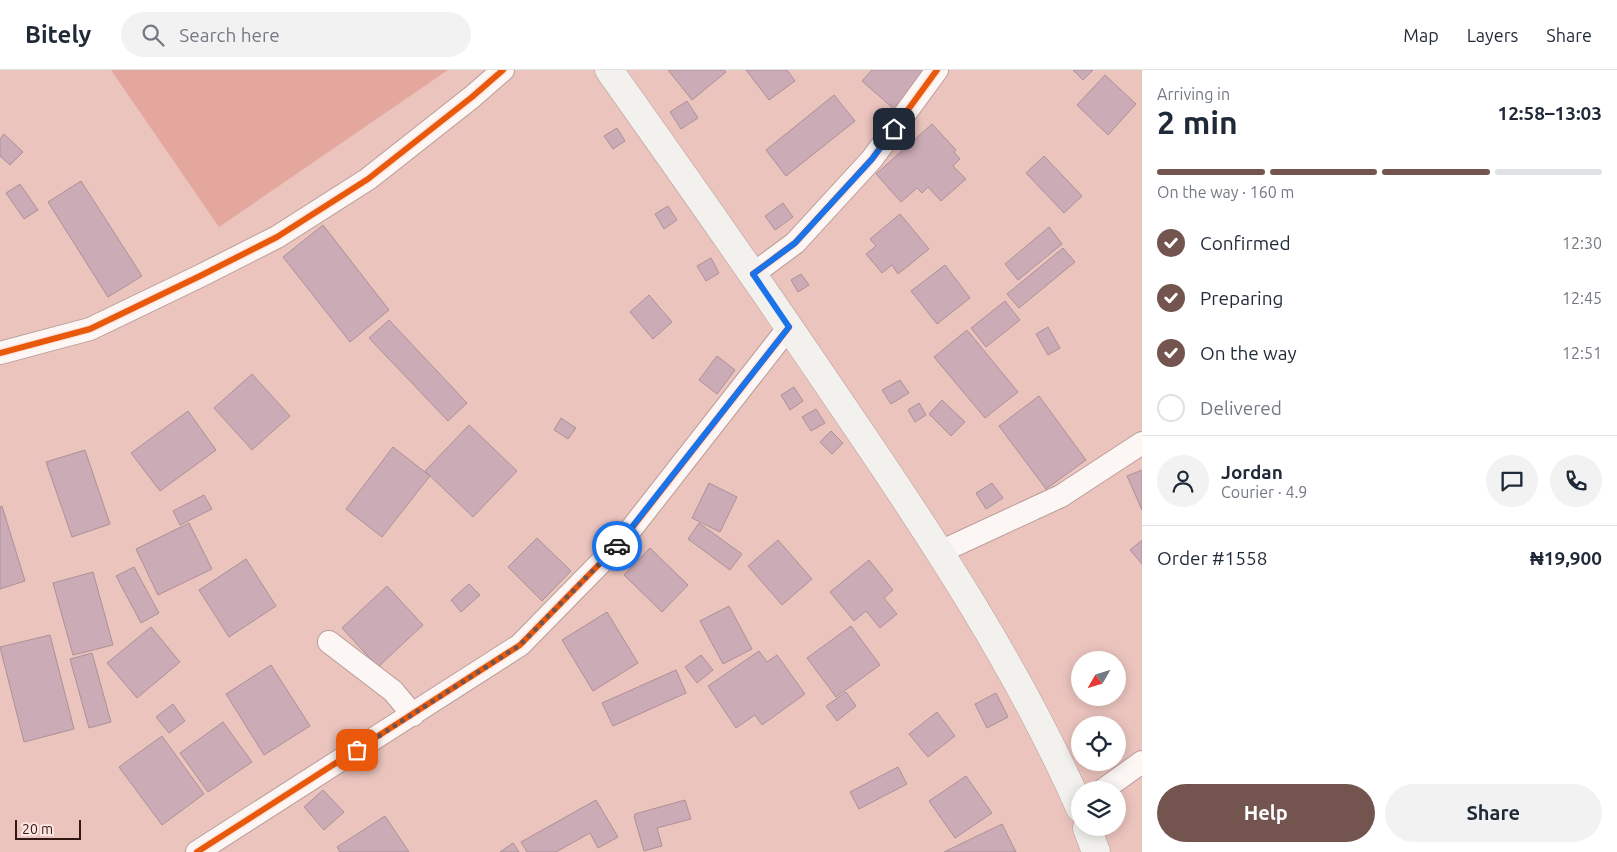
<!DOCTYPE html>
<meta charset="utf-8">
<style>
body{margin:0;font-family:Ubuntu,sans-serif;background:#f2f2f3;color:#1f2937;height:100vh;display:flex;flex-direction:column;font-size:19px;white-space:nowrap}
*{box-sizing:border-box;margin:0}
p{font-size:16px;color:#747a83}
.icon{flex:none;width:28px;height:28px;fill:none;stroke:currentColor;stroke-width:2;stroke-linecap:round;stroke-linejoin:round}
.map{position:relative;flex:1;overflow:hidden}
.details{display:flex;flex-direction:column;background:#fff;width:475px}
.details>*{flex:none}
.needle{width:32px;rotate:231deg}
.tools{position:absolute;left:1071px;top:581px;display:grid;gap:10px}
.tools a{display:grid;place-items:center;width:55px;height:55px;border-radius:50%;background:#fff;box-shadow:0 2px 12px #0003;font-size:25px}
.scale{position:absolute;left:15px;bottom:12px;width:66px;box-sizing:border-box;padding-left:5px;border:2px solid #321713;border-top:0;font-size:14px;line-height:18px;white-space:nowrap;color:#321713;-webkit-text-stroke:4px #fde6e2;paint-order:stroke}
.pin{position:absolute;display:grid;place-items:center;width:42px;height:42px;color:#fff;margin:-21px;border-radius:10px;box-shadow:0 2px 8px #0006}
.courier{position:absolute;display:grid;place-items:center;width:50px;height:50px;margin:-25px;border:4px solid #1a73e8;border-radius:50%;background:#fff;color:#222;box-shadow:0 1px 6px #0007}
.summary em{font-style:normal;font-weight:700}
.summary div{display:flex;flex-direction:column-reverse}
.summary{display:flex;align-items:center;justify-content:space-between;height:85px;padding:0 15px}
h1{font-size:32px;font-weight:700;line-height:38px}
.bar{display:grid;grid-template-columns:repeat(4,1fr);gap:8px 5px;align-content:center;height:60px;padding:0 15px}
.bar i{height:6px;border-radius:4px;background:#e0e1e3}
.bar .active{background:#73544f}
.bar p{grid-column:span 4}
.line{display:flex;align-items:center;gap:12px;padding:0 15px;border-top:1px solid #e0e1e3}
.line div{flex:1}
.round{display:grid;place-items:center;flex:none;width:52px;height:52px;border-radius:26px;background:#f2f2f3}
ol{padding:0 15px;list-style:none}
li{display:flex;align-items:center;gap:15px;height:55px}
li p{margin-inline-start:auto}
li .icon{padding:5px;border-radius:50%;background:#73544f;color:#fff;stroke-width:4}
li:last-child{color:#747a83}
li i{width:28px;height:28px;border:2px solid #e0e1e3;border-radius:50%}
.button{display:flex;gap:10px;margin-top:auto;padding:10px 15px}
.button a{flex:1;height:58px;border-radius:30px;background:#73544f;color:#fff;font-size:20px;font-weight:700;line-height:58px;text-align:center}
.button a+a{background:#f2f2f3;color:#1f2937}
header{display:flex;align-items:center;gap:30px;box-sizing:border-box;height:70px;padding:0 25px;background:#fff;border-bottom:1px solid #e0e1e3}
header strong{font-size:24px}
nav{display:flex;gap:28px;margin-inline-start:auto;font-size:18px}
.search{width:350px;height:45px;background:#f2f2f3;display:flex;align-items:center;gap:12px;box-sizing:border-box;padding:0 18px;border-radius:28px;color:#747a83;font-size:19px}
main{display:flex;flex:1;min-height:0}
.map>svg:first-child{display:block}
</style>
<header>
<strong>Bitely</strong>
<div class="search"><svg class="icon" aria-label="search" viewBox="0 0 24 24"><circle cx="10" cy="10" r="6"/><path d="M15 15l6 6"/></svg>Search here</div>
<nav><a>Map</a><a>Layers</a><a>Share</a></nav>
</header>
<main>
<div class="map">
<svg width="1142" height="782" viewBox="0 0 1142 782">
<rect width="100%" height="100%" fill="#ebc4be"/>
<path fill="#e3a79e" d="M111 0H448L219 157Z"/>
<g fill="#cbabb6" stroke="#ac9197">
<path d="M668 0H724L726 2 692 30Z"/>
<path d="M746 0H787L795 11 769 30Z"/>
<path d="M872 0H929L894 39 862 11Z"/>
<path d="M1073 0H1093L1083 10Z"/>
<path d="M1105 5 1136 34 1108 65 1077 35Z"/>
<path d="M834 25 855 51 786 106 766 80Z"/>
<path d="M687 31 698 48 681 59 670 42Z"/>
<path d="M932 54 956 80 954 82 960 89 953 96 966 109 941 131 928 117 922 123 917 118 901 132 876 104Z"/>
<path d="M617 58 625 71 613 79 604 66Z"/>
<path d="M4 64 23 82 10 95 0 86V69Z"/>
<path d="M1044 86 1082 126 1064 143 1026 103Z"/>
<path d="M81 111 142 206 108 227 48 132Z"/>
<path d="M20 114 38 140 24 149 6 123Z"/>
<path d="M783 133 793 147 775 160 765 146Z"/>
<path d="M668 136 677 150 664 159 655 144Z"/>
<path d="M900 144 929 179 898 204 892 195 882 203 866 184 876 176 870 169Z"/>
<path d="M323 155 389 240 350 272 283 187Z"/>
<path d="M1049 157 1062 174 1018 210 1005 194Z"/>
<path d="M1063 178 1075 192 1019 238 1007 224Z"/>
<path d="M711 188 719 203 706 211 697 196Z"/>
<path d="M945 195 970 228 937 254 911 221Z"/>
<path d="M801 204 809 215 798 222 791 210Z"/>
<path d="M649 225 672 252 653 269 630 242Z"/>
<path d="M1005 231 1020 250 986 277 971 258Z"/>
<path d="M389 250 467 333 448 351 369 268Z"/>
<path d="M1048 257 1060 278 1048 285 1036 264Z"/>
<path d="M967 260 1018 322 985 348 934 287Z"/>
<path d="M717 286 735 300 717 324 699 310Z"/>
<path d="M252 304 290 346 252 380 214 338Z"/>
<path d="M900 310 909 323 891 334 882 320Z"/>
<path d="M794 317 803 331 790 340 781 325Z"/>
<path d="M1039 326 1086 390 1046 419 999 356Z"/>
<path d="M942 330 965 352 951 366 929 344Z"/>
<path d="M919 333 926 345 915 352 908 340Z"/>
<path d="M816 339 825 353 811 361 802 347Z"/>
<path d="M188 341 216 380 160 421 131 383Z"/>
<path d="M561 348 576 358 568 369 554 360Z"/>
<path d="M469 355 517 401 473 447 425 401Z"/>
<path d="M831 361 843 373 832 384 820 372Z"/>
<path d="M393 377 430 406 382 467 346 439Z"/>
<path d="M85 380 110 454 72 467 46 392Z"/>
<path d="M1142 400V440L1127 406Z"/>
<path d="M709 413 737 427 720 462 692 448Z"/>
<path d="M992 413 1003 428 986 439 976 423Z"/>
<path d="M204 425 212 439 180 455 173 441Z"/>
<path d="M2 436 25 511 0 519V437Z"/>
<path d="M189 453 212 499 158 525 136 479Z"/>
<path d="M699 453 742 484 730 500 688 469Z"/>
<path d="M537 468 571 501 542 531 508 497Z"/>
<path d="M778 470 812 509 782 535 748 496Z"/>
<path d="M1142 470V494L1130 480Z"/>
<path d="M650 478 688 515 662 542 624 505Z"/>
<path d="M246 489 276 536 229 567 199 520Z"/>
<path d="M869 490 893 520 884 528 897 544 880 558 866 541 854 551 830 522Z"/>
<path d="M134 497 159 543 141 553 116 506Z"/>
<path d="M93 502 113 575 73 585 53 513Z"/>
<path d="M469 514 480 525 461 542 451 530Z"/>
<path d="M387 516 423 555 378 597 342 558Z"/>
<path d="M729 536 752 579 723 594 700 551Z"/>
<path d="M607 542 638 593 593 621 562 570Z"/>
<path d="M851 556 880 595 836 627 807 588Z"/>
<path d="M151 557 180 592 137 628 107 593Z"/>
<path d="M50 565 74 659 24 672 0 577Z"/>
<path d="M759 581 767 592 777 585 805 624 762 655 755 645 736 658 708 616Z"/>
<path d="M92 583 111 652 89 658 70 589Z"/>
<path d="M701 585 713 600 697 613 685 597Z"/>
<path d="M271 595 310 656 264 685 226 624Z"/>
<path d="M676 600 686 623 613 656 602 633Z"/>
<path d="M846 622 856 636 837 651 826 636Z"/>
<path d="M996 623 1008 647 987 658 975 634Z"/>
<path d="M173 634 185 651 169 663 156 647Z"/>
<path d="M937 642 955 666 928 687 909 664Z"/>
<path d="M223 652 252 692 208 722 180 683Z"/>
<path d="M162 666 204 724 162 755 119 697Z"/>
<path d="M898 697 907 714 859 739 850 722Z"/>
<path d="M966 706 992 743 955 768 929 731Z"/>
<path d="M323 720 344 742 324 760 304 737Z"/>
<path d="M596 730 618 767 598 778 590 763 556 782H527L521 772Z"/>
<path d="M685 730 691 749 657 758 662 776 644 781 634 746H635V744Z"/>
<path d="M385 746 409 782H340L337 777Z"/>
<path d="M1002 754 1016 782H944Z"/>
<path d="M513 773 519 782H500Z"/>
</g>
<g fill="none" stroke-linecap="round" stroke-linejoin="round">
<defs>
<g id="minor">
<path d="M753 204 795 173 872 89 937 0"/>
<path d="M0 283 90 259 200 206 277 167 368 109 472 27 503 0"/>
<path d="M940 482 1061 426 1142 373"/>
<path d="M329 572 393 621 413 645"/>
<path d="M1103 720 1142 692"/>
<path d="M197 782 520 575 621 472 789 257"/>
</g>
<g id="secondary">
<path d="M609 0C690 114 770 228 848 344 934 470 1018 598 1080 738"/>
<path d="M1087 758 1096 782"/>
</g>
</defs>
<use href="#minor" stroke="#ba9c98" stroke-width="24"/>
<use href="#secondary" stroke="#ba9c98" stroke-width="29"/>
<use href="#minor" stroke="#fcf6f5" stroke-width="22"/>
<use href="#secondary" stroke="#f2f1ed" stroke-width="28"/>
<defs>
<g id="cycleway">
<path d="M753 204 795 173 872 89 937 0"/>
<path d="M0 283 90 259 200 206 277 167 368 109 472 27 503 0"/>
<path d="M197 782 520 575 621 472 789 257"/>
</g>
</defs>
<use href="#cycleway" stroke="#fde6e2" stroke-width="9"/>
<use href="#cycleway" stroke="#e8590c" stroke-width="6"/>
</g>
<g fill="none" stroke-linecap="round" stroke-linejoin="round">
<path stroke="#73544f" stroke-width="5" stroke-dasharray="0 9" d="M357 680 520 575 617 476"/>
<path stroke="#1a73e8" stroke-width="6" d="M617 476 789 257 753 204 795 173 872 89 894 59"/>
</g>
</svg>
<div class="tools">
<a><svg class="needle" viewBox="-14 -14 28 28"><path d="M0-13l5 13h-10z" fill="#e53935"/><path d="M0 13l5-13h-10z" fill="#747a83"/></svg></a>
<a><svg class="icon" aria-label="locate" viewBox="0 0 24 24"><circle cx="12" cy="12" r="6"/><path d="M12 2v4M12 18v4M2 12h4M18 12h4"/></svg></a>
<a><svg class="icon" aria-label="layers" viewBox="0 0 24 24"><path d="M12 4l9 5-9 5-9-5zM3 14l9 5 9-5"/></svg></a>
</div>
<div class="scale">20 m</div>
<div class="pin" style="left:357px;top:680px;background:#ea580c"><svg class="icon" aria-label="bag" viewBox="0 0 24 24"><path d="M5 8h14l-1 12H6zM9 8a3 3 0 0 1 6 0"/></svg></div>
<div class="pin" style="left:894px;top:59px;background:#1f2937"><svg class="icon" aria-label="home" viewBox="0 0 24 24"><path d="M3 11l9-7 9 7M6 9v11h12V9"/></svg></div>
<div class="courier" style="left:617px;top:476px"><svg class="icon" aria-label="car" viewBox="0 0 24 24"><path d="M5 17H2v-5l4-1 3-4h7l3 4 3 1v5h-3M9 17h6M6 11h13"/><circle cx="7" cy="17" r="2"/><circle cx="17" cy="17" r="2"/></svg></div>
</div>
<section class="details">
<div class="summary"><div><h1>2 min</h1><p>Arriving in</p></div><em>12:58–13:03</em></div>
<div class="bar"><i class="active"></i><i class="active"></i><i class="active"></i><i></i><p>On the way · 160 m</p></div>
<ol>
<li><svg class="icon" aria-label="check" viewBox="0 0 24 24"><path d="M5 12l5 5 9-10"/></svg>Confirmed<p>12:30</p></li>
<li><svg class="icon" aria-label="check" viewBox="0 0 24 24"><path d="M5 12l5 5 9-10"/></svg>Preparing<p>12:45</p></li>
<li><svg class="icon" aria-label="check" viewBox="0 0 24 24"><path d="M5 12l5 5 9-10"/></svg>On the way<p>12:51</p></li>
<li><i></i>Delivered</li>
</ol>
<div class="line" style="height:90px"><a class="round"><svg class="icon" aria-label="person" viewBox="0 0 24 24"><circle cx="12" cy="8" r="4"/><path d="M4 21q1-7 8-7t8 7"/></svg></a><div><b>Jordan</b><p>Courier · 4.9</p></div><a class="round"><svg class="icon" aria-label="chat" viewBox="0 0 24 24"><path d="M4 5h16v11H9l-5 4z"/></svg></a><a class="round"><svg class="icon" aria-label="phone" viewBox="0 0 24 24"><path d="M5 4h4l2 5-3 2q2 4 5 5l2-3 5 2v4C11 20 4 13 5 4z"/></svg></a></div>
<div class="line" style="height:65px"><div>Order #1558</div><b>₦19,900</b></div>
<div class="button"><a>Help</a><a>Share</a></div>
</section>
</main>
